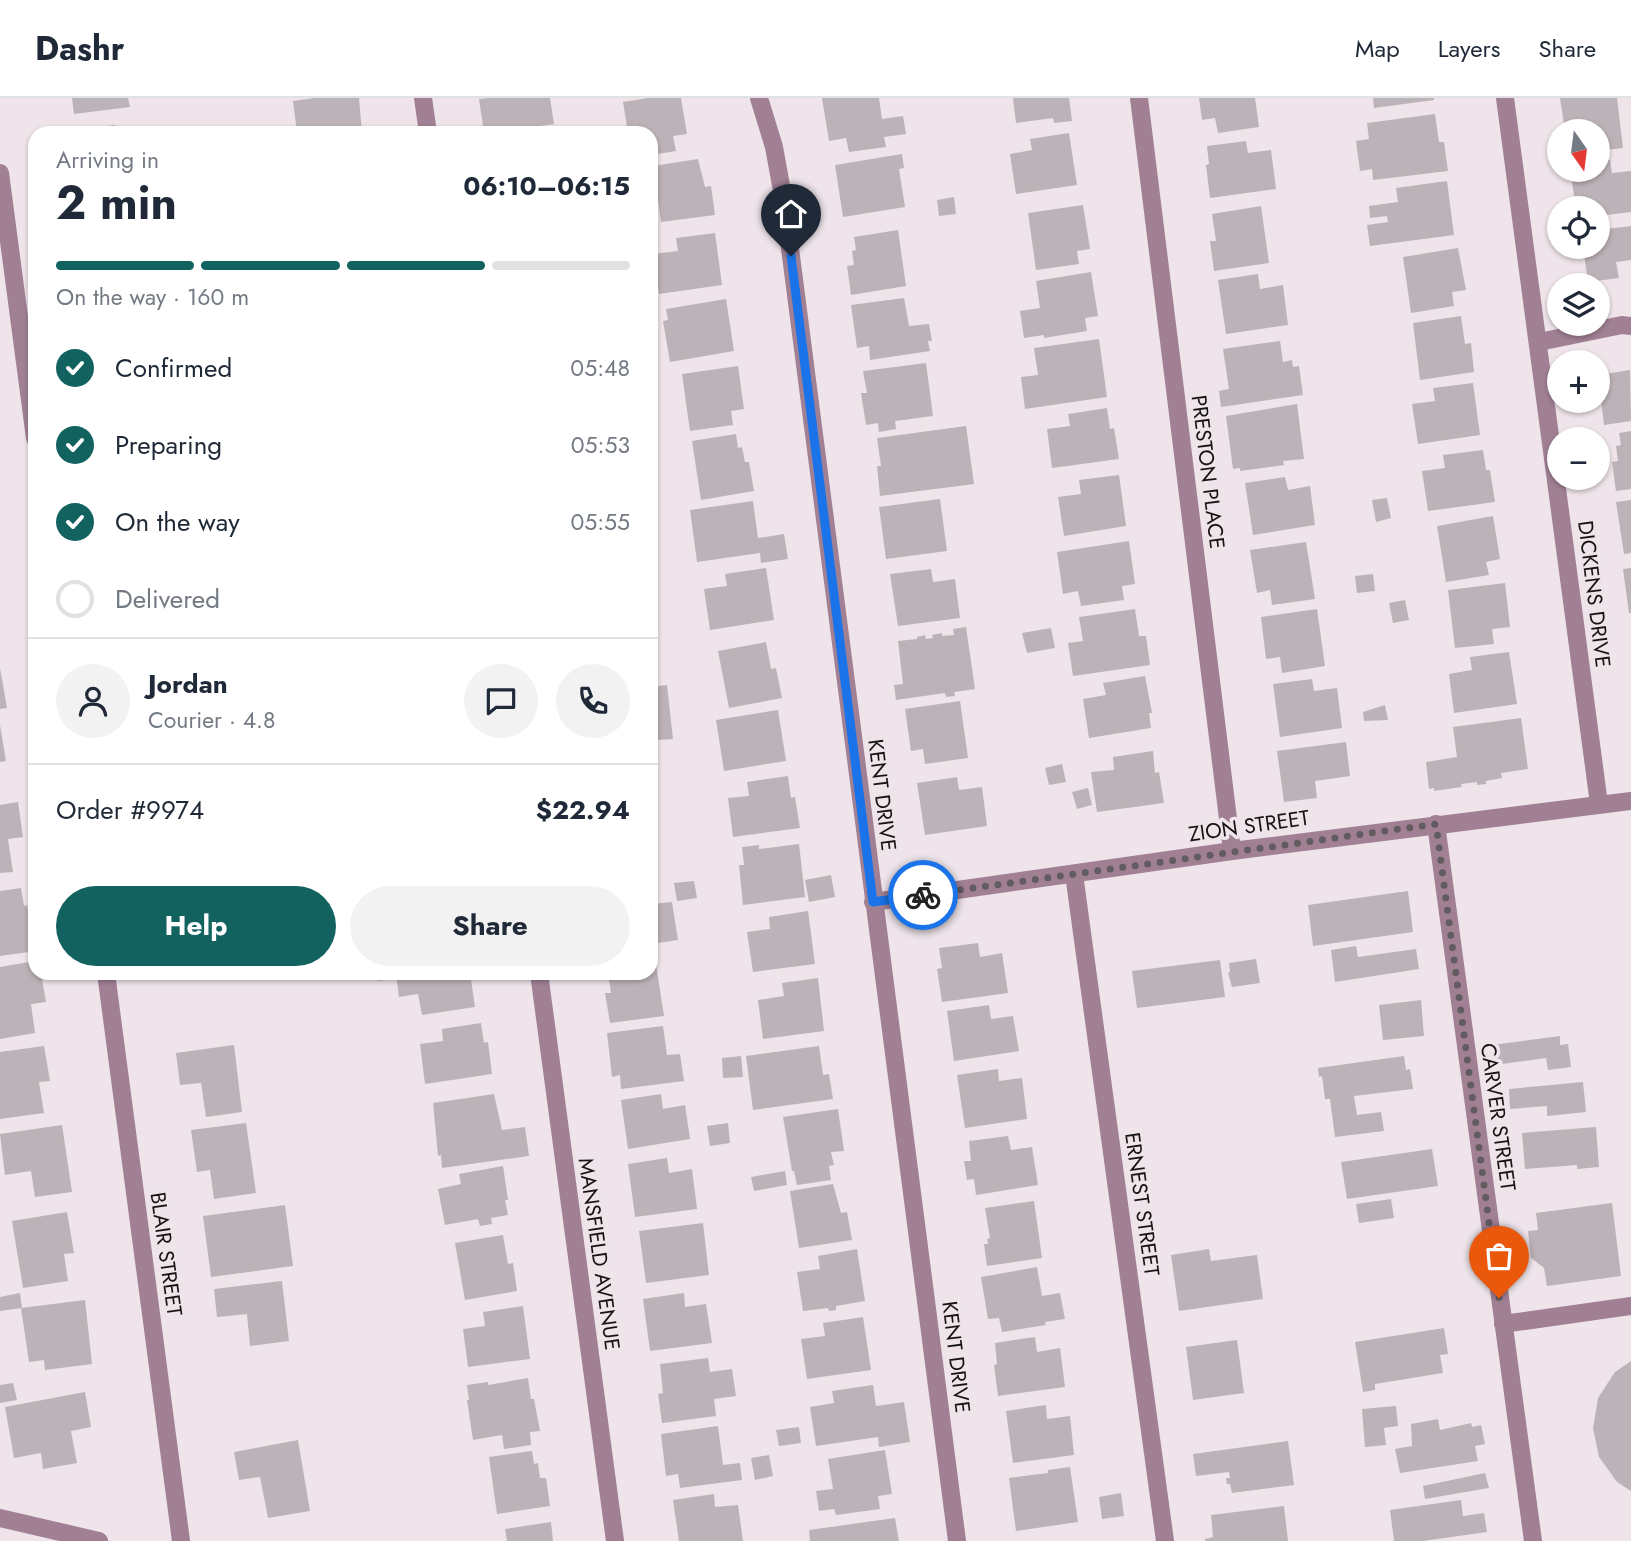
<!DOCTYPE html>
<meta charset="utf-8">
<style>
body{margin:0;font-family:Jost,sans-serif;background:#f2f2f3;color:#1f2937;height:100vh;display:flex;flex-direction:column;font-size:26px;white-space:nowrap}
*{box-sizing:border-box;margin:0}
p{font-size:23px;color:#747a83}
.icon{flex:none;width:38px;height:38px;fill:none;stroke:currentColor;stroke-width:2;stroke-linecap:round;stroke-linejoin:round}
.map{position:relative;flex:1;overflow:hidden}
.drawer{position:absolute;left:28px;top:28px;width:630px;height:854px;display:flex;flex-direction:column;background:#fff;border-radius:21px;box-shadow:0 2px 5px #0004}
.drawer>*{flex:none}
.needle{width:46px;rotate:166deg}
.controls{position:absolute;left:1547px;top:21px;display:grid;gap:14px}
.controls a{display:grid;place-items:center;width:63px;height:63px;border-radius:50%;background:#fff;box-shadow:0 2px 5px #0004;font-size:35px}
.pin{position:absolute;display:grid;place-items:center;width:60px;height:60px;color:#fff;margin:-72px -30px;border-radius:50% 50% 50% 0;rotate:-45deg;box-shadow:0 0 7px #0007}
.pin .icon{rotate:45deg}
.courier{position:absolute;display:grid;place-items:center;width:70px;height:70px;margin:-35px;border:5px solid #1a73e8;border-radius:50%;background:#fff;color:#222;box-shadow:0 2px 9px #0007}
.summary em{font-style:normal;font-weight:700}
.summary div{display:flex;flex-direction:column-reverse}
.summary{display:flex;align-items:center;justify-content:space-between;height:119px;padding:0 28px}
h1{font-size:46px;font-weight:700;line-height:52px}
.bar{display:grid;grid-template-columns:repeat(4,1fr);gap:10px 7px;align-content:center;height:84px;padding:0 28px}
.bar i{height:9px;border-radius:5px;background:#e0e1e3}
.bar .selected{background:#126260}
.bar p{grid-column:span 4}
.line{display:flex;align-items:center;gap:18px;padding:0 28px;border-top:2px solid #e0e1e3}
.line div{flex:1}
.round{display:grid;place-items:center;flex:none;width:74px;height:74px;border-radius:37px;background:#f2f2f3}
ol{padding:0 28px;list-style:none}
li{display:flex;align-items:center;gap:21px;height:77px}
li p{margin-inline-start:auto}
li .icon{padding:7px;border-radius:50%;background:#126260;color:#fff;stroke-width:4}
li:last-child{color:#747a83}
li i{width:38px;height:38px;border:4px solid #e0e1e3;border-radius:50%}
.primary-button{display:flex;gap:14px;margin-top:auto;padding:14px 28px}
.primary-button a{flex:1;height:80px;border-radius:42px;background:#126260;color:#fff;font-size:28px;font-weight:700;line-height:80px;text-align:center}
.primary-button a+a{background:#f2f2f3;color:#1f2937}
header{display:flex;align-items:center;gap:42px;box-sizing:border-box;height:98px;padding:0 35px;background:#fff;border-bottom:2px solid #e0e1e3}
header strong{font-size:33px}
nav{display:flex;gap:38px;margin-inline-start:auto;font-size:24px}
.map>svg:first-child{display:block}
</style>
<header>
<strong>Dashr</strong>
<nav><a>Map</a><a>Layers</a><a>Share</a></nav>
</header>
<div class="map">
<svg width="1631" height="1443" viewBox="0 0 1631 1443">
<rect width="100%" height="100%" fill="#eee4ea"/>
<g fill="#bcb3b8">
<path d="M72 0H128L130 9 74 16Z"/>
<path d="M315 0H359L362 35H297L293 3Z"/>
<path d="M489 0H550L554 26 518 31V35H484L479 1Z"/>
<path d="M648 0H681L687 36 673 38 676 53 651 57V35H628L623 4Z"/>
<path d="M822 0H879L882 21 903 18 906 36 884 39 886 49 849 54 846 40 829 43Z"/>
<path d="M1013 0H1069L1072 23 1054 25 1053 20 1016 25Z"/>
<path d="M1199 0H1255L1259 29 1218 35 1215 20 1202 22Z"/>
<path d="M1373 0H1434V2L1374 10Z"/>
<path d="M1560 0H1617L1623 50 1598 53V33H1565Z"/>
<path d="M1435 16 1439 44H1444L1448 73 1373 82 1372 71 1360 73 1356 43 1369 41 1367 25Z"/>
<path d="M115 27 116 35H66V33Z"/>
<path d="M1069 35 1077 87 1016 96 1010 56 1032 52 1030 41Z"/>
<path d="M1246 43 1248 55 1271 52 1276 91 1210 100 1206 67 1209 66 1207 48Z"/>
<path d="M902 56 904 70 899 71 905 109 843 119 835 67Z"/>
<path d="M698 61 705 89 711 88 715 117 661 124 653 68Z"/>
<path d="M1610 62 1612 75 1631 73V114L1598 118V110H1576L1570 72H1598V63Z"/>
<path d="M1447 83 1454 137 1370 148 1367 127 1388 124 1387 118 1370 120 1369 108 1398 104 1396 90Z"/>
<path d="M954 99 956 116 939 118 937 102Z"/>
<path d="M1083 107 1090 151 1077 153 1079 166 1036 172 1028 115Z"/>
<path d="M1261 108 1269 165 1214 173 1210 143H1216L1212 116Z"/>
<path d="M1631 128V162L1616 164 1619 180 1588 184 1583 149H1598V132Z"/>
<path d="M898 132 906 188 851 197 847 168 854 167 852 153 856 152 854 139Z"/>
<path d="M715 135 722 187 659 196 653 156 678 153 676 140Z"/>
<path d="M1458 150 1466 192 1452 194 1454 208 1411 215 1403 159Z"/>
<path d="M1091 174 1098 218 1085 220 1087 233 1044 240V237L1024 240 1020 213 1040 210 1036 183Z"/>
<path d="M1258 176 1260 191 1283 187 1288 227 1226 236 1218 182Z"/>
<path d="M904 200 909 228 929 226 932 243H928L930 253 870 262 869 248 857 250 851 207Z"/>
<path d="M726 201 734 253 670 264 663 223 668 222 666 211Z"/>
<path d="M1461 218 1465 246 1471 245 1474 274 1420 282 1413 225Z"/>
<path d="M1099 241 1107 299 1025 311 1021 279 1038 277 1034 250Z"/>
<path d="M1280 243 1283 264 1292 262 1293 269 1299 268 1303 297 1221 309 1219 293 1229 291 1223 251Z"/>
<path d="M926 265 933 318 895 323 896 331 879 334 878 325 866 327 861 295H867L863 273Z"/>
<path d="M738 268 744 311 731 313 733 327 690 333 682 276Z"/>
<path d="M1630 272 1631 323 1604 327 1598 277Z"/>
<path d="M1473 285 1480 337 1418 346 1412 306 1435 303 1433 290Z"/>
<path d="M1297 306 1304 361 1283 363 1284 367 1240 373V370L1233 371 1226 318Z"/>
<path d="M1107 310 1110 331 1114 330 1119 361 1052 370 1047 331 1070 328 1068 316Z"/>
<path d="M966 328 974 386 880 398 877 368H881L877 340Z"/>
<path d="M1631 333V391L1616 393 1612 364 1618 363 1616 348 1621 347 1619 335Z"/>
<path d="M736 336 738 350 742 349 745 364H749L754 393 701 402 692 343Z"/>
<path d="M1483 352 1486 372H1490L1495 404 1428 413 1422 373 1445 370 1443 357Z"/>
<path d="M1119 377 1126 428 1064 438 1058 399 1081 396 1079 382Z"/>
<path d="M1285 379 1288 392 1310 388 1315 427 1253 437 1245 385Z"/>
<path d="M1387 400 1391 420 1376 424 1372 402Z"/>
<path d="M940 401 947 453 886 461 879 409Z"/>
<path d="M1631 402V455L1624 456 1616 404Z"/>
<path d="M753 403 758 440 784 436 788 461 761 465 760 455 697 464 690 412Z"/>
<path d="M1493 418 1500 461 1486 464 1489 477 1446 484 1437 428Z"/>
<path d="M1129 443 1135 486 1122 488 1124 502 1081 508 1078 493 1063 496 1057 454Z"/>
<path d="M1306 444 1315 501 1272 507 1270 492 1257 495 1250 452Z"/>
<path d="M766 470 774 522 710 532 704 491 727 488 725 476Z"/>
<path d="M1631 470V515H1629L1623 471Z"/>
<path d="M931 471 933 484 955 481 960 520 898 528 890 476Z"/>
<path d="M1373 476 1375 493 1357 495 1355 478Z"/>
<path d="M1505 485 1510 529 1492 531 1494 546 1455 550 1448 492Z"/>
<path d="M1405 502 1409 522 1393 525 1389 505Z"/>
<path d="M1135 511 1139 538H1146L1150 567 1073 578 1068 545 1083 543 1079 519Z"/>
<path d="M1317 511 1325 568 1282 575 1280 559 1266 561 1261 519Z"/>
<path d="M966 529 975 591 954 594 955 598 946 599 945 595 896 602 894 587 903 586 898 543 917 541V539L925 537 926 541 933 540 932 537 942 535V538L954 537 953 531Z"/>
<path d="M1051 530 1055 550 1027 555 1022 535Z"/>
<path d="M766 544 771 571 776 570 782 600 729 610 718 553Z"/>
<path d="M1509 554 1517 606 1454 615 1449 576 1472 572 1470 559Z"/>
<path d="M0 570 7 610 0 611Z"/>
<path d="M1145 578 1152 615H1149L1151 630 1089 640 1083 601 1106 597 1103 585Z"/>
<path d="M1312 581 1314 593 1337 590 1342 630 1280 639 1273 586Z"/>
<path d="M667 587 673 641 657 642 651 589Z"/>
<path d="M960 603 968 660 925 666 923 651 911 653 905 611Z"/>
<path d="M1385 607 1388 622 1364 623 1363 614Z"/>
<path d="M778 612 786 663 724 673 716 622Z"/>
<path d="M1521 620 1528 671 1501 675 1502 680 1486 683V686L1477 687V684L1461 686 1462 689 1434 693V690L1429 691 1426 664 1457 659 1453 629Z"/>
<path d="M0 627 6 663 0 664Z"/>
<path d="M1346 644 1350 678 1315 683 1317 700 1284 704 1277 653Z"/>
<path d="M1153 653 1155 675 1159 674 1164 705 1097 714 1091 674 1114 672 1113 659Z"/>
<path d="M1062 666 1066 684 1049 687 1045 670Z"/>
<path d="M788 678 791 700 795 699 800 730 733 739 728 700 749 698 747 684Z"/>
<path d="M957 679 959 692 982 689 987 728 925 737 917 685Z"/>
<path d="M1088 690 1092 707 1077 711 1072 694Z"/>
<path d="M18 704 23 739 8 741 13 774 0 775V707Z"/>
<path d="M799 746 805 799 743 807 739 767H744L742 749 759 747V751Z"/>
<path d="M831 777 835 799 809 804 805 782Z"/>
<path d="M694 783 697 800 677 803 674 785Z"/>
<path d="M21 790 24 808 27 807 34 850 29 851V854L0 858V793Z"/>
<path d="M1408 793 1413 834 1313 848 1308 807Z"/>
<path d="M672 804 678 842 651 846V806Z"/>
<path d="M808 813 815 866 753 874 747 834 770 831 769 819Z"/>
<path d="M978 845 980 859 1002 855 1008 895 942 904 937 871 942 870 939 850Z"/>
<path d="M1356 848 1358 859 1416 851 1419 871 1335 884 1331 852Z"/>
<path d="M651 860H655L664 918 610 925 605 895H611L608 875H651Z"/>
<path d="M1256 861 1260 885 1232 889 1228 875 1230 874 1229 865Z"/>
<path d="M1220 862 1225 899 1137 910 1132 873Z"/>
<path d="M35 863V875H41L46 904 31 906 35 935 0 941V869Z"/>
<path d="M376 875H392L393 881 377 883Z"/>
<path d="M404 875H465L466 882 471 881 475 909 422 917 418 896 399 899 396 876Z"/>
<path d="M818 880 824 933 763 941 758 902 784 898 782 885Z"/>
<path d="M1421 902 1424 938 1383 942 1379 907Z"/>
<path d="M989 907 991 921 1013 918 1019 953 954 963 947 913Z"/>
<path d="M481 925 484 945 488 944 492 976 425 986 420 946 443 943 442 931Z"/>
<path d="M663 928 667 957 680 956 684 983 621 991 620 977 612 979 607 935Z"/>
<path d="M1560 938V947L1568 946 1571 969 1548 972 1546 960 1495 967 1492 947Z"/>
<path d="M234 947 242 1014 206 1019 201 985 180 987 176 955Z"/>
<path d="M44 948 50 983 39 984 44 1015 0 1021V954Z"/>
<path d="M819 948 823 977 829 976 833 1001 753 1012 746 958Z"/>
<path d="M741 958 743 979 723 980 722 960Z"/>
<path d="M1404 958 1406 972 1410 971 1413 991 1354 998 1357 1017 1381 1014 1384 1033 1335 1039 1330 1001H1325L1322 978 1319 979 1318 970Z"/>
<path d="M998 971 999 983 1022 980 1027 1021 965 1030 957 977Z"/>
<path d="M1583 984 1586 1014 1547 1018V1008L1510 1011 1509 991Z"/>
<path d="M494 996 502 1032 525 1029 529 1058 442 1070 441 1057 438 1058 433 1005Z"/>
<path d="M661 996 663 1011 685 1007 690 1041 628 1051 621 1002Z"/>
<path d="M838 1011 844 1053 831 1054 834 1067 829 1068 831 1082 797 1087 794 1073H792L783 1019Z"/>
<path d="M246 1025 256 1095 214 1101 210 1072 197 1074 191 1032Z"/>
<path d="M728 1025 730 1045 710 1048 707 1028Z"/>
<path d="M62 1027 72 1094 35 1099 31 1073 5 1077 0 1036Z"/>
<path d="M1596 1029 1599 1069 1577 1071V1067L1525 1071 1522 1035Z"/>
<path d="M1008 1038 1011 1052 1032 1049 1038 1087 976 1097 974 1081 967 1082 964 1063H971L969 1043Z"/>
<path d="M1432 1051 1438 1088 1347 1101 1341 1064Z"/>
<path d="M667 1060 669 1075 692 1071 697 1111 635 1119 628 1066Z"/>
<path d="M503 1068 508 1102H505L508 1117 491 1120 492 1126 480 1128 478 1121 445 1127 438 1091 461 1086 459 1076Z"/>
<path d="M785 1073 787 1087 754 1093 751 1079Z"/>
<path d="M833 1086 841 1115 847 1114 852 1142 799 1150 790 1093Z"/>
<path d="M1391 1101 1394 1120 1359 1125 1356 1106Z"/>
<path d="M1034 1103 1042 1160 987 1168 984 1146H988L987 1141 990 1140 985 1110Z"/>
<path d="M1612 1105 1621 1178 1547 1188 1544 1170 1531 1160 1528 1133 1538 1132 1536 1115Z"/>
<path d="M285 1107 293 1168 211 1179 203 1118Z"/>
<path d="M67 1114 74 1155 64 1156 68 1183 23 1190 12 1123Z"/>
<path d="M703 1125 709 1177 646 1185 639 1133Z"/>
<path d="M503 1137 508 1166 513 1165 517 1193 465 1202 455 1145Z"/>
<path d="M857 1151 865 1203 836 1208V1212L829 1213 828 1210 803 1213 797 1174 820 1171 818 1158Z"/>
<path d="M1209 1151 1211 1163 1257 1157 1263 1201 1179 1213 1171 1157Z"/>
<path d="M1037 1169 1042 1198 1060 1195 1065 1221 1045 1224 1046 1227 1002 1234 999 1220 988 1221 981 1179Z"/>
<path d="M282 1183 289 1243 250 1248 247 1216 217 1219 214 1191Z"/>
<path d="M20 1195 22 1210 0 1213V1199Z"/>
<path d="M684 1195 685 1209 706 1206 712 1245 650 1253 643 1201Z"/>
<path d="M85 1202 92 1266 45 1272 44 1262 29 1264 21 1210Z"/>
<path d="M523 1208 530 1261 468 1269 463 1231 485 1228 483 1214Z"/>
<path d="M863 1219 871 1272 807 1281 801 1241 825 1238 823 1225Z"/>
<path d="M1444 1230 1448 1256 1440 1257 1443 1275 1375 1286V1292L1363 1294 1355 1244Z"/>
<path d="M1035 1239 1037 1254 1060 1250 1065 1289 998 1298 994 1267 997 1266 995 1245Z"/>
<path d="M1237 1242 1244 1295 1193 1302 1186 1249Z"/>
<path d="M708 1260 710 1274 732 1271 736 1298 714 1301 716 1318 662 1325 658 1296 663 1295 660 1266Z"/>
<path d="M1631 1263V1393L1617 1384 1599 1359 1593 1330 1598 1300 1615 1274Z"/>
<path d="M528 1280 531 1301H534L540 1333 530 1334 531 1347 504 1351 502 1337 473 1342 467 1302H469L467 1287 488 1284V1287Z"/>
<path d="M13 1285 17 1302 0 1305V1287Z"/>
<path d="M873 1287 876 1308 904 1304 910 1344 879 1349 878 1339 816 1348 810 1309 834 1305 832 1293Z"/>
<path d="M85 1294 91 1329 71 1333 77 1365 43 1371 41 1355 14 1360 5 1309Z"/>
<path d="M1046 1307 1047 1321 1070 1318 1074 1357 1013 1365 1006 1313Z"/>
<path d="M1396 1308 1398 1328 1384 1330 1386 1347 1365 1349 1362 1311Z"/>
<path d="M1438 1321 1440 1332 1471 1325 1472 1329 1481 1327 1485 1346 1475 1348 1478 1363 1400 1375 1395 1351 1412 1348 1411 1326Z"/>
<path d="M718 1328 723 1367 740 1365 742 1382 680 1390 678 1376 666 1378 661 1336Z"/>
<path d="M799 1329 801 1345 779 1348 776 1332Z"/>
<path d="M298 1342 310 1413 268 1420 260 1379 239 1382 234 1354Z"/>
<path d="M1288 1343 1294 1387 1232 1395 1230 1386H1227L1226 1380H1230L1229 1374 1196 1378 1193 1356Z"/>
<path d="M885 1352 892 1396 878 1398 880 1411 836 1417 834 1411 819 1413 816 1393 833 1391 828 1361Z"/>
<path d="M532 1353 534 1366 538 1365 540 1380H546L550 1408 497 1416 489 1359Z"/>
<path d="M769 1357 773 1378 755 1382 751 1360Z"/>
<path d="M1070 1369 1078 1424 1016 1433 1009 1380 1048 1375V1372Z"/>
<path d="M1485 1375 1489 1390 1425 1401 1423 1388Z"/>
<path d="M1121 1395 1124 1418 1102 1421 1099 1399Z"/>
<path d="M714 1396 715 1409 738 1407 743 1443H679L673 1402Z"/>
<path d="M1461 1402 1463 1418 1484 1415 1487 1434 1423 1443H1394L1390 1412Z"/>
<path d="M1284 1408 1288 1443H1205V1441L1213 1439 1211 1417Z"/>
<path d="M895 1420 899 1443H810L809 1432Z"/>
<path d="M551 1424 553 1443H507L505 1431Z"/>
</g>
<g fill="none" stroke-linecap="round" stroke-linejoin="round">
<g stroke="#a18094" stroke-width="18">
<path d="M423 0 428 35"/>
<path d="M759 0 774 49 784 104 957 1443"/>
<path d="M1139 0 1232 753"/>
<path d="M1505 0 1599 706"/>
<path d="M0 75 35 340"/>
<path d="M1539 244 1622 227 1631 228"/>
<path d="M1436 726 1533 1443"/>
<path d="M1074 776 1165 1443"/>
<path d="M873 804 1232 753 1631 703"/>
<path d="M106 875 181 1443"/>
<path d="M539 875 615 1443"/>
<path d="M1503 1226 1631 1208"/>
<path d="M0 1420 99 1443"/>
</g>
</g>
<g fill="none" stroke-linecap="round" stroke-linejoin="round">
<path stroke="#625c60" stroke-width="7" stroke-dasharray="0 12.6" d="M923 797 1436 726 1499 1200"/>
<path stroke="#1a73e8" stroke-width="9" d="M791 158 873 804 923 797"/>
</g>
<g text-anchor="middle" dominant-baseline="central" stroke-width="7" stroke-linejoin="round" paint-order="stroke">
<g font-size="21" fill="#161315" stroke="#eee4ea">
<text transform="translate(1208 374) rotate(83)">PRESTON PLACE</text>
<text transform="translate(1594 496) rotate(83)">DICKENS DRIVE</text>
<text transform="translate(882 697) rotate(83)">KENT DRIVE</text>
<text transform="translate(1249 728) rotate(-8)">ZION STREET</text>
<text transform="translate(1498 1019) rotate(82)">CARVER STREET</text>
<text transform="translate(1142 1106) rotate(82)">ERNEST STREET</text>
<text transform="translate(166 1156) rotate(82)">BLAIR STREET</text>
<text transform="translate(599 1156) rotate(82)">MANSFIELD AVENUE</text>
<text transform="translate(956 1259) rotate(83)">KENT DRIVE</text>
</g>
</g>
</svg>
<div class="controls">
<a><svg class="needle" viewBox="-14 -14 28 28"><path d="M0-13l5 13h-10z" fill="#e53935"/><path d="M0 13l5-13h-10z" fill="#747a83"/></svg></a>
<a><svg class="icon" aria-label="locate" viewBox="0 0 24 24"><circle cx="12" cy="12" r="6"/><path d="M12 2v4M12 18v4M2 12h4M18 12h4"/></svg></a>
<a><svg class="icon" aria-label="layers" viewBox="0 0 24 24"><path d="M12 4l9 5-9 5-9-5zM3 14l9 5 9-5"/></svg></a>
<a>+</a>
<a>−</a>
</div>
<div class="pin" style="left:1499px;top:1200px;background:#ea580c"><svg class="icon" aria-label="bag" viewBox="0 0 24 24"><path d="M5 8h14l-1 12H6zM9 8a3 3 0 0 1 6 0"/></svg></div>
<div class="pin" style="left:791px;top:158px;background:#1f2937"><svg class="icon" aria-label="home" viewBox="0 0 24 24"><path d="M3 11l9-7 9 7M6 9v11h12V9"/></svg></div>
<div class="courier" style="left:923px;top:797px"><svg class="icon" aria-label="bike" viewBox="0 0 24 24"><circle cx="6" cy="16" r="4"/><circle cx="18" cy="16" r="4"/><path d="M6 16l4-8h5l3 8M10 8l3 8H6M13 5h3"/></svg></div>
<section class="drawer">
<div class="summary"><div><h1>2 min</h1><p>Arriving in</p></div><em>06:10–06:15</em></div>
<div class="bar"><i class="selected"></i><i class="selected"></i><i class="selected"></i><i></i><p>On the way · 160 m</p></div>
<ol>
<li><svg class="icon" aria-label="check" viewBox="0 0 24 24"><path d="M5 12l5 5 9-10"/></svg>Confirmed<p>05:48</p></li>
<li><svg class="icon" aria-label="check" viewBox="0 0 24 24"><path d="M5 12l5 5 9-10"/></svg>Preparing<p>05:53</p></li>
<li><svg class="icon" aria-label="check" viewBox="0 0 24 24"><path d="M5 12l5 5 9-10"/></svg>On the way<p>05:55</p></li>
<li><i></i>Delivered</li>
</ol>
<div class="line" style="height:126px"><a class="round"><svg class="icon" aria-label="person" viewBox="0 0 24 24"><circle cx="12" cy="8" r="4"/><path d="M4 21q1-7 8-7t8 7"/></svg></a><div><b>Jordan</b><p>Courier · 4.8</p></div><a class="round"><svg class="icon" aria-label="chat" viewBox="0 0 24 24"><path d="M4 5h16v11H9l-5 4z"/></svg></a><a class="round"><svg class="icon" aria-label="phone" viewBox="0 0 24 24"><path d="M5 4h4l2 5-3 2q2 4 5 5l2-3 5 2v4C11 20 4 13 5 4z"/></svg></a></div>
<div class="line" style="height:91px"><div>Order #9974</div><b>$22.94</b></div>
<div class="primary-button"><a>Help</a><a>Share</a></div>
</section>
</div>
